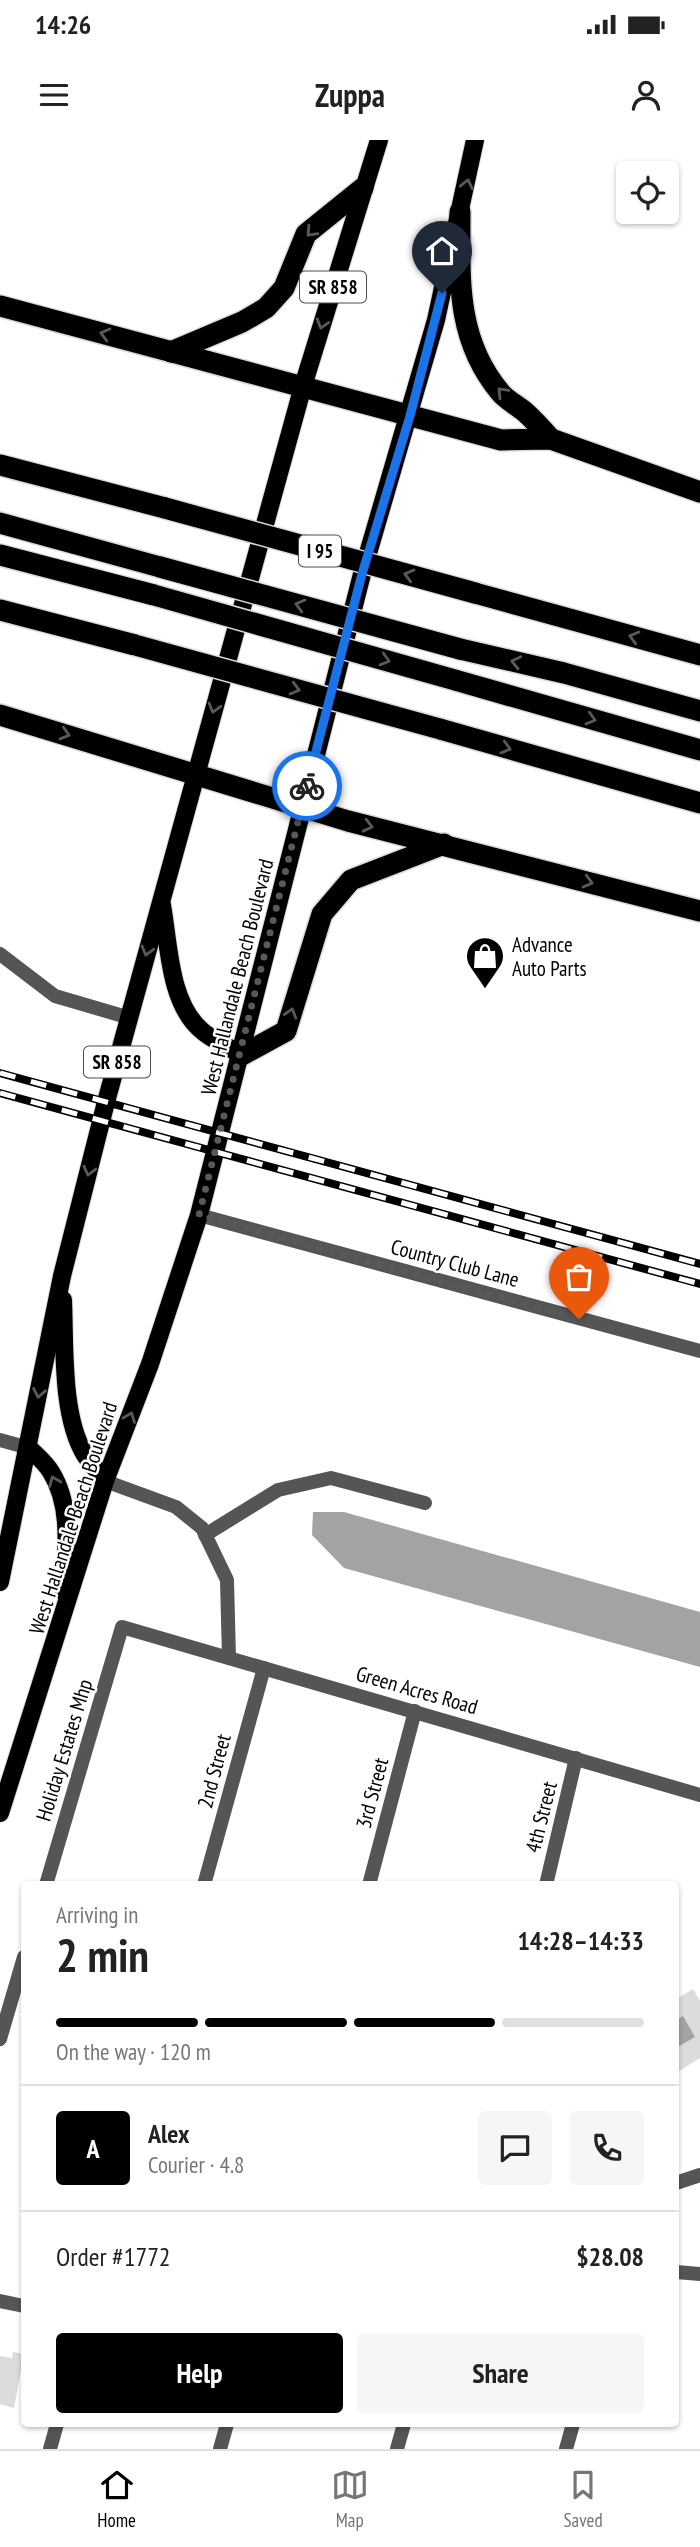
<!DOCTYPE html>
<meta charset="utf-8">
<style>
body{margin:0;font-family:"PT Sans Narrow",sans-serif;background:#f6f6f6;color:#222;height:100vh;display:flex;flex-direction:column;font-size:26px;white-space:nowrap}
*{box-sizing:border-box;margin:0}
p{font-size:23px;color:#767676}
.icon{flex:none;width:38px;height:38px;fill:none;stroke:currentColor;stroke-width:2;stroke-linecap:round;stroke-linejoin:round}
.map{position:relative;flex:1;overflow:hidden}
.drawer{position:absolute;left:21px;top:1741px;width:658px;height:546px;display:flex;flex-direction:column;background:#fff;border-radius:7px;box-shadow:0 2px 5px #0004}
.drawer>*{flex:none}
.buttons{position:absolute;left:616px;top:21px;display:grid;gap:14px}
.buttons a{display:grid;place-items:center;width:63px;height:63px;border-radius:7px;background:#fff;box-shadow:0 2px 5px #0004;font-size:35px}
.pin{position:absolute;display:grid;place-items:center;width:60px;height:60px;color:#fff;margin:-72px -30px;border-radius:50% 50% 50% 0;rotate:-45deg;box-shadow:0 0 7px #0007}
.pin .icon{rotate:45deg}
.courier{position:absolute;display:grid;place-items:center;width:70px;height:70px;margin:-35px;border:5px solid #1a73e8;border-radius:50%;background:#fff;color:#222;box-shadow:0 2px 9px #0007}
.head em{font-style:normal;font-weight:700}
.head div{display:flex;flex-direction:column-reverse}
.head{display:flex;align-items:center;justify-content:space-between;height:119px;padding:0 35px}
h1{font-size:46px;font-weight:700;line-height:52px}
.bar{display:grid;grid-template-columns:repeat(4,1fr);gap:10px 7px;align-content:center;height:84px;padding:0 35px}
.bar i{height:9px;border-radius:5px;background:#e0e0e0}
.bar .current{background:#000}
.bar p{grid-column:span 4}
.line{display:flex;align-items:center;gap:18px;padding:0 35px;border-top:2px solid #e0e0e0}
.line div{flex:1}
.round{display:grid;place-items:center;flex:none;width:74px;height:74px;border-radius:7px;background:#f6f6f6}
.action{display:flex;gap:14px;margin-top:auto;padding:14px 35px}
.action a{flex:1;height:80px;border-radius:7px;background:#000;color:#fff;font-size:28px;font-weight:700;line-height:80px;text-align:center}
.action a+a{background:#f6f6f6;color:#222}
.status{display:flex;justify-content:space-between;align-items:center;height:49px;padding:0 35px;background:#fff;direction:ltr}
.status svg{height:19px;fill:currentColor}
header{display:flex;justify-content:space-between;align-items:center;height:91px;padding:0 35px;background:#fff;font-size:32px;font-weight:700}
.dock{display:flex;justify-content:space-around;align-items:center;height:98px;border-top:2px solid #e0e0e0;background:#fff;font-size:19px;color:#767676}
.dock a{display:grid;justify-items:center;gap:4px}
.dock .current{color:#000}
.map>svg:first-child{display:block}
</style>
<div class="status"><b>14:26</b><svg viewBox="0 0 49 12"><path d="M0 12V9h3v3zM5 12V6h3v6zM10 12V3h3v9zM15 12V0h3v12zM26 1h20v11H26zM47 4h2v5h-2z"/></svg></div>
<header><svg class="icon" aria-label="menu" viewBox="0 0 24 24"><path d="M4 6h16M4 12h16M4 18h16"/></svg>Zuppa<svg class="icon" aria-label="person" viewBox="0 0 24 24"><circle cx="12" cy="8" r="4"/><path d="M4 21q1-7 8-7t8 7"/></svg></header>
<div class="map">
<svg width="700" height="2309" viewBox="0 0 700 2309">
<rect width="100%" height="100%" fill="#fff"/>
<g fill="#dcdcdc">
<path d="M693 1849 700 1861V1918L676 1933V1859Z"/>
<path d="M13 2212 24 2214 14 2268 0 2264V2216L12 2218Z"/>
</g>
<g fill="#a3a3a3">
<path d="M313 1372H344L700 1472V1527L344 1428 312 1395Z"/>
<path d="M683 1876 695 1897 676 1908V1880Z"/>
</g>
<g fill="none" stroke-linecap="round" stroke-linejoin="round">
<defs>
<g id="primary">
<path d="M162 765C169 804 169 861 200 889 211 900 229 907 242 915"/>
<path d="M63 1160C65 1205 61 1276 85 1315 91 1324 99 1332 105 1341"/>
<path d="M29 1308C36 1315 46 1323 51 1332 73 1367 66 1414 64 1452"/>
<path d="M0 1442 62 1136 106 962 303 246 379 0"/>
<path d="M0 1673 105 1341 150 1224 199 1075 362 434 436 180 475 0"/>
</g>
<g id="highway">
<path d="M460 72C460 137 455 198 500 252 506 260 517 265 525 272 534 280 543 290 551 299"/>
<path d="M0 166 501 300 551 299 700 352"/>
<path d="M171 212 242 182 266 168 284 148 306 94 363 48"/>
<path d="M0 325 165 368"/>
<path d="M0 383 160 427"/>
<path d="M0 415 154 455"/>
<path d="M475 453 700 515"/>
<path d="M0 470 135 505"/>
<path d="M460 509 564 533 700 571"/>
<path d="M455 540 700 610"/>
<path d="M0 575 348 681 700 771"/>
<path d="M440 589 700 663"/>
<path d="M242 915 286 891 322 774 351 740 444 704"/>
</g>
</defs>
<use href="#primary" stroke="#dbdbdb" stroke-width="20"/>
<use href="#highway" stroke="#dbdbdb" stroke-width="24"/>
<g stroke="#555" stroke-width="14">
<path d="M0 814 55 856 130 878"/>
<path d="M199 1075 700 1211"/>
<path d="M0 1300 29 1308"/>
<path d="M105 1341 176 1367 202 1388 227 1440 229 1518"/>
<path d="M205 1395 278 1350 331 1338 425 1363"/>
<path d="M46 1745 122 1487 700 1655"/>
<path d="M204 1745 264 1528"/>
<path d="M369 1745 415 1571"/>
<path d="M546 1745 576 1618"/>
<path d="M0 1899 24 1817"/>
<path d="M676 2043 700 2035"/>
<path d="M676 2132 700 2134"/>
<path d="M0 2161 24 2166"/>
<path d="M50 2309 57 2284"/>
<path d="M220 2309 227 2284"/>
<path d="M397 2309 404 2284"/>
<path d="M566 2309 573 2284"/>
</g>
<use href="#primary" stroke="#000" stroke-width="18"/>
<use href="#highway" stroke="#000" stroke-width="21"/>
<defs>
<g id="rail">
<path d="M0 933 700 1124"/>
<path d="M0 953 700 1144"/>
</g>
</defs>
<use href="#rail" stroke="#000" stroke-width="8"/>
<use href="#rail" stroke="#fff" stroke-width="5" stroke-dasharray="16" stroke-linecap="butt"/>
<defs>
<g id="highway-bridge">
<path d="M165 368 475 453"/>
<path d="M160 427 460 509"/>
<path d="M154 455 455 540"/>
<path d="M135 505 440 589"/>
</g>
</defs>
<use href="#highway-bridge" stroke="#dbdbdb" stroke-width="24" stroke-linecap="butt"/>
<use href="#highway-bridge" stroke="#000" stroke-width="21"/>
</g>
<defs><path id="oneway-chevron" d="M-2-3.5L2.5 0L-2 3.5" fill="none" stroke-width="1.6" stroke-linecap="round" stroke-linejoin="round" transform="scale(1.75)"/></defs>
<g stroke="#595959">
<use href="#oneway-chevron" transform="translate(467 44) rotate(-78)"/>
<use href="#oneway-chevron" transform="translate(311 92) rotate(133)"/>
<use href="#oneway-chevron" transform="translate(322 184) rotate(107)"/>
<use href="#oneway-chevron" transform="translate(105 194) rotate(-165)"/>
<use href="#oneway-chevron" transform="translate(502 252) rotate(-134)"/>
<use href="#oneway-chevron" transform="translate(409 435) rotate(-165)"/>
<use href="#oneway-chevron" transform="translate(300 465) rotate(-165)"/>
<use href="#oneway-chevron" transform="translate(634 497) rotate(-165)"/>
<use href="#oneway-chevron" transform="translate(385 520) rotate(16)"/>
<use href="#oneway-chevron" transform="translate(516 522) rotate(-167)"/>
<use href="#oneway-chevron" transform="translate(295 549) rotate(15)"/>
<use href="#oneway-chevron" transform="translate(214 568) rotate(106)"/>
<use href="#oneway-chevron" transform="translate(591 579) rotate(16)"/>
<use href="#oneway-chevron" transform="translate(65 594) rotate(16)"/>
<use href="#oneway-chevron" transform="translate(506 608) rotate(16)"/>
<use href="#oneway-chevron" transform="translate(368 686) rotate(14)"/>
<use href="#oneway-chevron" transform="translate(588 742) rotate(15)"/>
<use href="#oneway-chevron" transform="translate(147 811) rotate(105)"/>
<use href="#oneway-chevron" transform="translate(291 873) rotate(-73)"/>
<use href="#oneway-chevron" transform="translate(89 1031) rotate(104)"/>
<use href="#oneway-chevron" transform="translate(39 1253) rotate(100)"/>
<use href="#oneway-chevron" transform="translate(130 1277) rotate(-69)"/>
<use href="#oneway-chevron" transform="translate(54 1341) rotate(-112)"/>
</g>
<g fill="none" stroke-linecap="round" stroke-linejoin="round">
<path stroke="#595959" stroke-width="7" stroke-dasharray="0 12.6" d="M307 646 199 1075 579 1179"/>
<path stroke="#1a73e8" stroke-width="9" d="M307 646 362 434 410 276 442 153"/>
</g>
<defs>
<symbol id="shop-pin" viewBox="-11 -11 22 30"><path d="M0 17L-7.5 6A9.5 9.5 0 1 1 7.5 6Z" fill="#000" stroke="#fff"/><path d="M-5-2.5h2.3a2.7 3.5 0 0 1 5.4 0H5L5.5 6h-11ZM-1.5-2.5h3a1.5 2.3 0 0 0-3 0Z" fill="#fff"/></symbol>
</defs>
<g fill-rule="evenodd">
<use href="#shop-pin" x="463" y="794" width="44" height="60"/>
</g>
<g text-anchor="middle" dominant-baseline="central" stroke-width="5" stroke-linejoin="round" paint-order="stroke">
<g fill="#fff" stroke="#4c4c4c" stroke-width="2">
<rect x="300" y="131.5" width="66" height="31" rx="5"/>
<rect x="299" y="395.5" width="42" height="31" rx="5"/>
<rect x="84" y="906.5" width="66" height="31" rx="5"/>
</g>
<g font-size="19" font-weight="bold" fill="#000">
<text x="333" y="147">SR 858</text>
<text x="320" y="411">I 95</text>
<text x="117" y="922">SR 858</text>
</g>
<g font-size="21" fill="#000" stroke="#fff" text-anchor="start">
<text x="512" y="804">Advance<tspan x="512" dy="24">Auto Parts</tspan></text>
</g>
<g font-size="21" fill="#000" stroke="#fff">
<text transform="translate(237 837) rotate(-76)">West Hallandale Beach Boulevard</text>
<text transform="translate(455 1123) rotate(15)">Country Club Lane</text>
<text transform="translate(73 1378) rotate(-72)">West Hallandale Beach Boulevard</text>
<text transform="translate(417 1550) rotate(16)">Green Acres Road</text>
<text transform="translate(64 1610) rotate(-73)">Holiday Estates Mhp</text>
<text transform="translate(214 1631) rotate(-75)">2nd Street</text>
<text transform="translate(372 1653) rotate(-75)">3rd Street</text>
<text transform="translate(541 1677) rotate(-76)">4th Street</text>
</g>
</g>
</svg>
<div class="buttons">
<a><svg class="icon" aria-label="locate" viewBox="0 0 24 24"><circle cx="12" cy="12" r="6"/><path d="M12 2v4M12 18v4M2 12h4M18 12h4"/></svg></a>
</div>
<div class="pin" style="left:579px;top:1179px;background:#ea580c"><svg class="icon" aria-label="bag" viewBox="0 0 24 24"><path d="M5 8h14l-1 12H6zM9 8a3 3 0 0 1 6 0"/></svg></div>
<div class="pin" style="left:442px;top:153px;background:#1f2937"><svg class="icon" aria-label="home" viewBox="0 0 24 24"><path d="M3 11l9-7 9 7M6 9v11h12V9"/></svg></div>
<div class="courier" style="left:307px;top:646px"><svg class="icon" aria-label="bike" viewBox="0 0 24 24"><circle cx="6" cy="16" r="4"/><circle cx="18" cy="16" r="4"/><path d="M6 16l4-8h5l3 8M10 8l3 8H6M13 5h3"/></svg></div>
<section class="drawer">
<div class="head"><div><h1>2 min</h1><p>Arriving in</p></div><em>14:28–14:33</em></div>
<div class="bar"><i class="current"></i><i class="current"></i><i class="current"></i><i></i><p>On the way · 120 m</p></div>
<div class="line" style="height:126px"><b class="round" style="background:#000;color:#fff">A</b><div><b>Alex</b><p>Courier · 4.8</p></div><a class="round"><svg class="icon" aria-label="chat" viewBox="0 0 24 24"><path d="M4 5h16v11H9l-5 4z"/></svg></a><a class="round"><svg class="icon" aria-label="phone" viewBox="0 0 24 24"><path d="M5 4h4l2 5-3 2q2 4 5 5l2-3 5 2v4C11 20 4 13 5 4z"/></svg></a></div>
<div class="line" style="height:91px"><div>Order #1772</div><b>$28.08</b></div>
<div class="action"><a>Help</a><a>Share</a></div>
</section>
</div>
<nav class="dock">
<a class="current"><svg class="icon" aria-label="home" viewBox="0 0 24 24"><path d="M3 11l9-7 9 7M6 9v11h12V9"/></svg>Home</a>
<a><svg class="icon" aria-label="map" viewBox="0 0 24 24"><path d="M3 6l6-2 6 2 6-2v14l-6 2-6-2-6 2zM9 4v14M15 6v14"/></svg>Map</a>
<a><svg class="icon" aria-label="saved" viewBox="0 0 24 24"><path d="M7 4h10v16l-5-4-5 4z"/></svg>Saved</a>
</nav>
